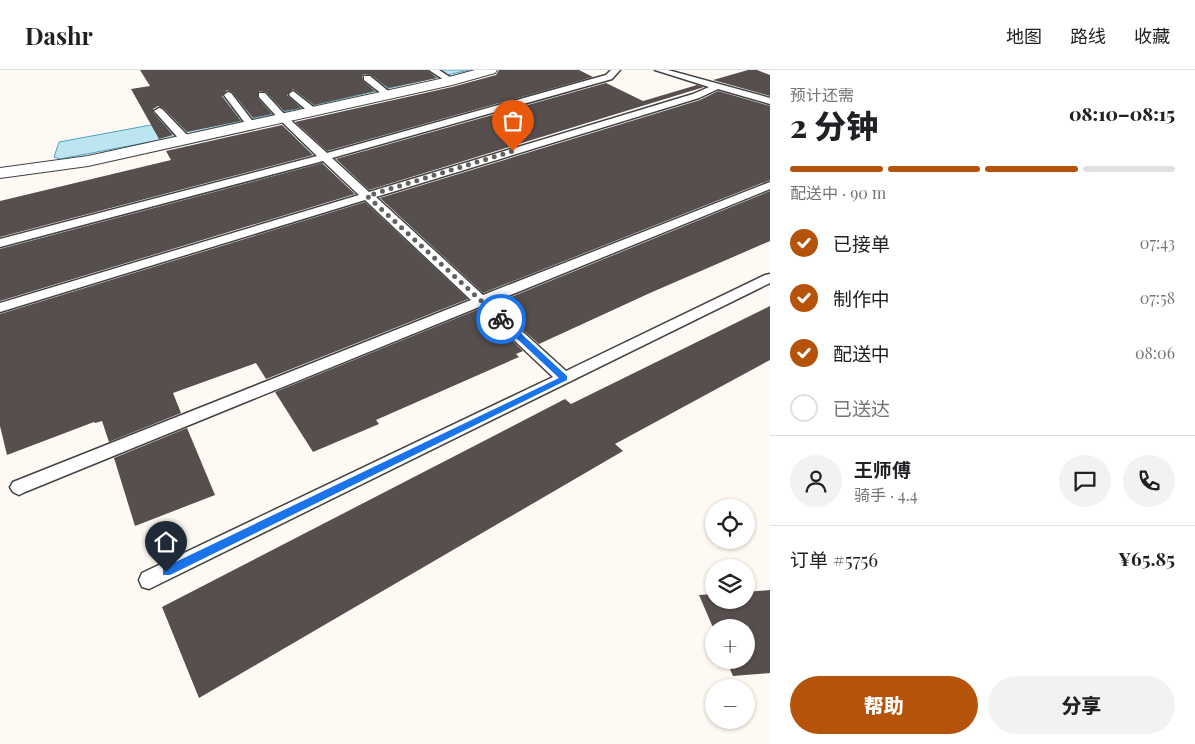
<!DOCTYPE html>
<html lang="zh">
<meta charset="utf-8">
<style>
body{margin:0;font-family:"Playfair Display","Noto Sans SC",serif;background:#f2f2f2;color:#202124;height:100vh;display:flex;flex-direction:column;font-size:19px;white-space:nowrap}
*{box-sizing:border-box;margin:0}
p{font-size:16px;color:#757577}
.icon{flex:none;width:28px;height:28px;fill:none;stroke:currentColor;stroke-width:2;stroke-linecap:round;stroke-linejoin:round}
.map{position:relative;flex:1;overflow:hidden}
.panel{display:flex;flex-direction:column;background:#fff;width:425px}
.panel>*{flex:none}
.fabs{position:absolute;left:705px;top:429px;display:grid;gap:10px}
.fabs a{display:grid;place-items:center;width:50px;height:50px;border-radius:50%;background:#fff;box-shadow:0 1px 4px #0004;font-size:25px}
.pin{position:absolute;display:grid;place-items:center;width:42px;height:42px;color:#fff;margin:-51px -21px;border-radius:50% 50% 50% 0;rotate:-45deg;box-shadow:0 0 5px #0007}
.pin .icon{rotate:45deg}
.courier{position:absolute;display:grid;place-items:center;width:50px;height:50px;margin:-25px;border:4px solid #1a73e8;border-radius:50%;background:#fff;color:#222;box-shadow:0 1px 6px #0007}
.summary em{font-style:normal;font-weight:800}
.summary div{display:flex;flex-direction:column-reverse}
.summary{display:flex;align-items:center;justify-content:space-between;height:85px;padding:0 20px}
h1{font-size:32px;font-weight:800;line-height:38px}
.bar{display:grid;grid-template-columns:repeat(4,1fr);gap:8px 5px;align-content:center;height:60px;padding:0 20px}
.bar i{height:6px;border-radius:4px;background:#e0e0e0}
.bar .selected{background:#b45309}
.bar p{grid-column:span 4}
.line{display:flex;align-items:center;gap:12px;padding:0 20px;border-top:1px solid #e0e0e0}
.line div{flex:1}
.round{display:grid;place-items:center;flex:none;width:52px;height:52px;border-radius:26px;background:#f2f2f2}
ol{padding:0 20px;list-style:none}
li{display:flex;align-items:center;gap:15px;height:55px}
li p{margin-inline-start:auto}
li .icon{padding:5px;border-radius:50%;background:#b45309;color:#fff;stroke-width:4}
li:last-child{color:#757577}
li i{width:28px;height:28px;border:2px solid #e0e0e0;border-radius:50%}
.primary-button{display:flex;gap:10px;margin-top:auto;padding:10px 20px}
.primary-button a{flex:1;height:58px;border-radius:30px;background:#b45309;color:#fff;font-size:20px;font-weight:800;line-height:58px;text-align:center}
.primary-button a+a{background:#f2f2f2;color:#202124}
header{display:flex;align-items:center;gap:30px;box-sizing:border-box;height:70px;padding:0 25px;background:#fff;border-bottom:1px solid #e0e0e0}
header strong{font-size:24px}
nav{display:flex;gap:28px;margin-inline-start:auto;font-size:18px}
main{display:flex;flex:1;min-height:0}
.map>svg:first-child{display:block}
</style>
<header>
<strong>Dashr</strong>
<nav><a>地图</a><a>路线</a><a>收藏</a></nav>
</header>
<main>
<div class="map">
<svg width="770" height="674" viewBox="0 0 770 674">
<rect width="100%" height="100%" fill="#fefaf3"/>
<path fill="#bde5f0" stroke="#4ba5c0" d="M411 0H469L160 70 60 89 54 87 59 72 151 55C173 59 192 51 211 42L376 11Z"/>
<g fill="#574f4d">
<path d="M140 0H427L437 8 388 18 371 5 364 4 362 6 363 11 375 21 314 35 293 19 287 25 301 38 284 41 266 22 259 21 258 28 272 44 253 48 232 22 227 20 222 26 241 51 187 62 163 38 158 36 153 39V42L173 65 159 69 131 19 150 16Z"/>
<path d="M499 0H579L593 7 327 81 295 52 452 17 496 5Z"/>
<path d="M748 0H757L770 5V26L713 10Z"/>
<path d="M606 13 643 31 697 15 704 17 369 120 336 89Z"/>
<path d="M718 21 770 36V110L483 223 380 128 700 30Z"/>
<path d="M282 55 313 85 0 167V131L171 90 166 81Z"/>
<path d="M322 93 355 124 0 231V179Z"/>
<path d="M770 121V171L650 223 539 274 494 234Z"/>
<path d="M365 132 468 229 266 309 256 293 173 323 181 343 109 372 102 351 95 353 94 352 7 385 0 356V244Z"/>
<path d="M770 236V290L615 374 623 381 199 628 162 537 565 329 571 334Z"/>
<path d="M479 239 523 281 516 284 519 287 376 350 379 354 313 382 275 322Z"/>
<path d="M187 358 215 425 135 456 114 388Z"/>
<path d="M770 520V603L733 606 726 590H746V558H714V560L699 525 714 524V530H746V522Z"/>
</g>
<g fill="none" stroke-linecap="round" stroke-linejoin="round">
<defs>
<g id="lane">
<path d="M429 0H439L456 11 449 13Z"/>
<path d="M611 0H620L612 9 332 88 369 122 693 24 709 17 655 0H668L770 28V34L718 19 699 28 376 127 483 225 770 112V119L491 233 566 301 765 205 770 204V213L149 519 142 517 139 510 142 503 553 307 479 237 25 422 19 425 13 422 10 417 13 412 471 230 365 130 0 242V233L359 125 323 91 0 177V169L317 86 280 50 259 27V23H265L286 46 327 83 606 5Z"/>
<path d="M364 6H370L393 25 389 28 386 27 364 10Z"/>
<path d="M293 21 316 39V43H310L290 26 289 24Z"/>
<path d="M228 22 231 23 254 53V57H248L224 25Z"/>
<path d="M159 38 162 39 189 67V71H181L156 43 154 41Z"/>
</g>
<path id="street" d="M475 0H497L495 3 452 15 88 96 0 108V98L88 86 449 7Z"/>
</defs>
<use href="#lane" stroke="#424242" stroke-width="3"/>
<use href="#street" stroke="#424242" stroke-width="2"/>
<use href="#lane" fill="#fff" fill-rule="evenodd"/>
<use href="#street" fill="#fff" fill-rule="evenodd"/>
</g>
<path fill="#1a73e8" d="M498 247H503L567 306V310L170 505H163V498L559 308 498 251Z"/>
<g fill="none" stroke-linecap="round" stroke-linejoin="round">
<path stroke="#63615f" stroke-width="5" stroke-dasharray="0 9" d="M501 249 367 126 513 81"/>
</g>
</svg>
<div class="fabs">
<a><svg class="icon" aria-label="locate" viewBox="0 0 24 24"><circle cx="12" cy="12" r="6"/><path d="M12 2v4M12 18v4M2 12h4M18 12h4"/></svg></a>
<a><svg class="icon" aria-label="layers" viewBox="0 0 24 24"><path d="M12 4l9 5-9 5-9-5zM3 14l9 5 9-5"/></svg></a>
<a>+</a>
<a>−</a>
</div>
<div class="pin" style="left:513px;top:81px;background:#ea580c"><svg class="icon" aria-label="bag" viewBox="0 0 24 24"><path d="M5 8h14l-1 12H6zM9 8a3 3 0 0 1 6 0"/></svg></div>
<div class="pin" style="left:166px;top:502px;background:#1f2937"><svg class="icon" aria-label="home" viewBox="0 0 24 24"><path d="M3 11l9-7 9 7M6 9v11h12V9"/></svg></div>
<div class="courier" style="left:501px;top:249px"><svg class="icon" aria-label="bike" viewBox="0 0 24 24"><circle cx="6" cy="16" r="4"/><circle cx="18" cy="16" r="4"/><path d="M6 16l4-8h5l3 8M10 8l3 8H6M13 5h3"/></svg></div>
</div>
<section class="panel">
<div class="summary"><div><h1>2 分钟</h1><p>预计还需</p></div><em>08:10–08:15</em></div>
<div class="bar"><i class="selected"></i><i class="selected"></i><i class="selected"></i><i></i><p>配送中 · 90 m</p></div>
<ol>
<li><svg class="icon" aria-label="check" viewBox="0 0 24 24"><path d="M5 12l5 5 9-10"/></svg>已接单<p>07:43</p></li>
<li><svg class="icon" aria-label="check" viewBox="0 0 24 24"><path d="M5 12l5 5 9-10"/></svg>制作中<p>07:58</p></li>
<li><svg class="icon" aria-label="check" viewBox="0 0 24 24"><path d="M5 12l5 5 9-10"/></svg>配送中<p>08:06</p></li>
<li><i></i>已送达</li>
</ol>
<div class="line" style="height:90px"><a class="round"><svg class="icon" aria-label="person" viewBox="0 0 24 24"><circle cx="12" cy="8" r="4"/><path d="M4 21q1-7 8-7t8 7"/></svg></a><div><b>王师傅</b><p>骑手 · 4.4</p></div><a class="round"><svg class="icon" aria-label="chat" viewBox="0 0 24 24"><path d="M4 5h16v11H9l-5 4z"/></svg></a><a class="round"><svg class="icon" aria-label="phone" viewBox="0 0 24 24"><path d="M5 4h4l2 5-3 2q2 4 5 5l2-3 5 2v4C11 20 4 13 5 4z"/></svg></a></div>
<div class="line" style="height:65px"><div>订单 #5756</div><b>¥65.85</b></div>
<div class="primary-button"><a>帮助</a><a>分享</a></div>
</section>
</main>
